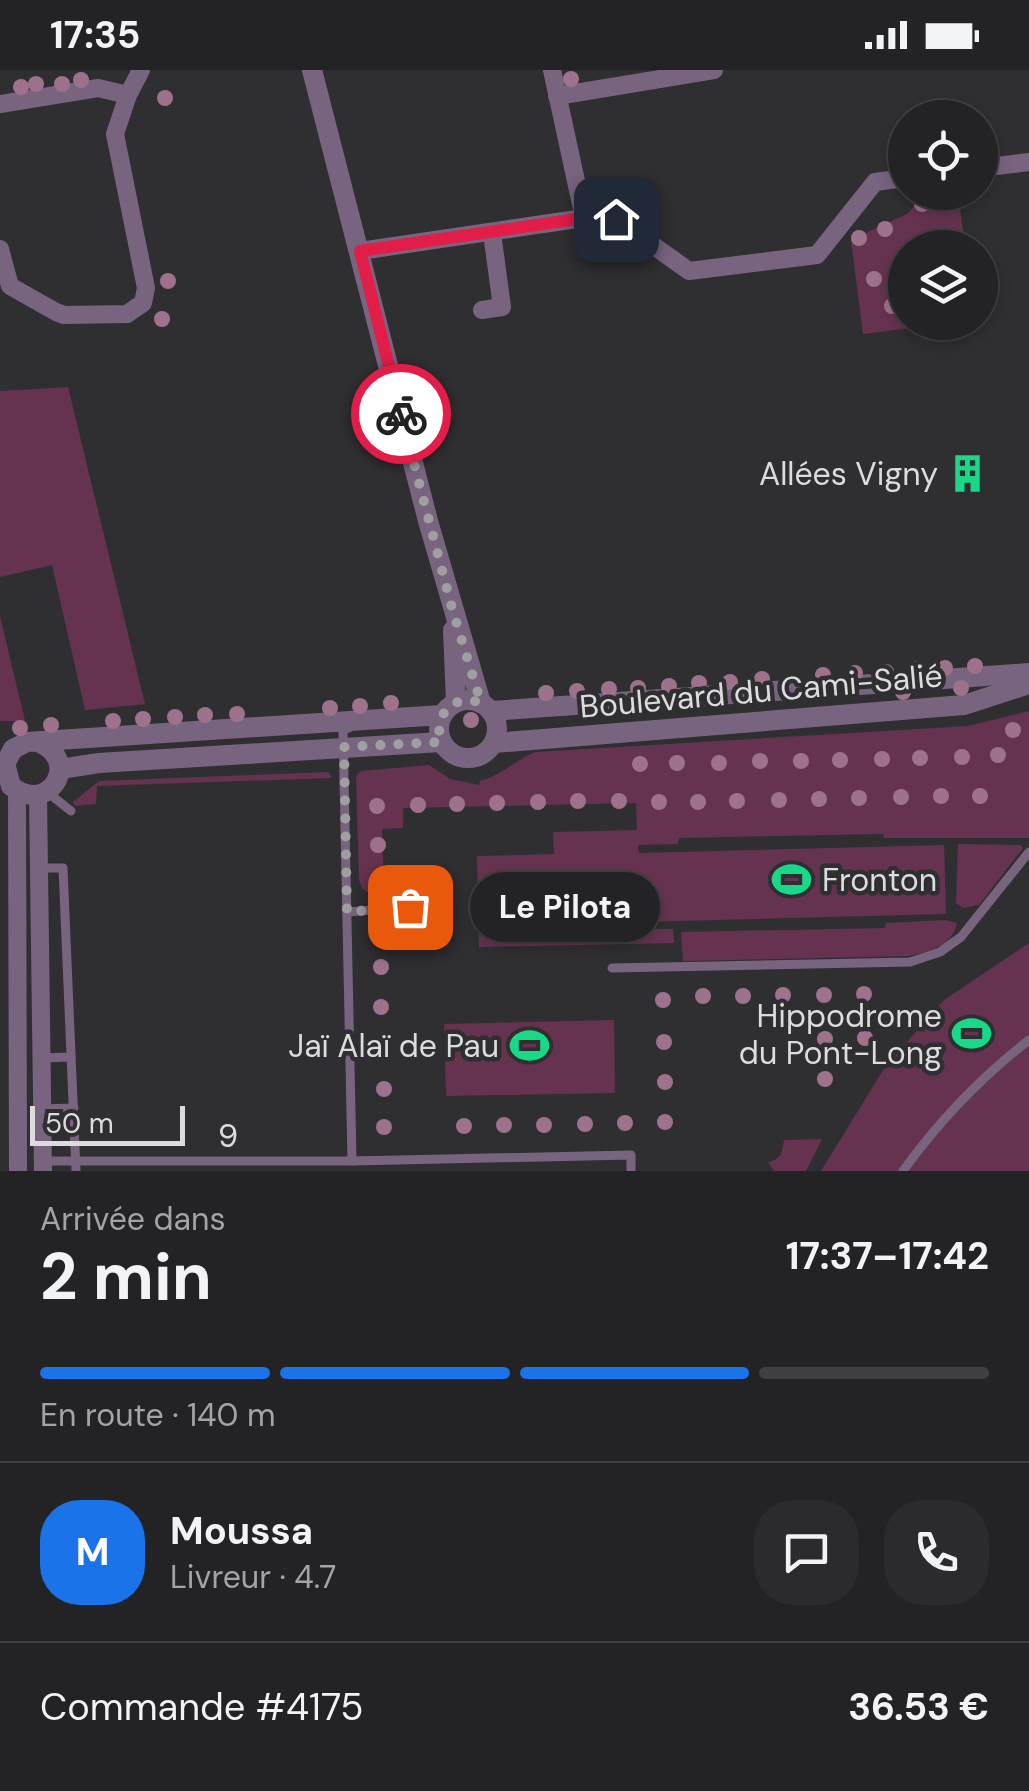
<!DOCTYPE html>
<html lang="fr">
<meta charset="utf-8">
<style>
body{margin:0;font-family:"DM Sans",sans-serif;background:#2b2b2e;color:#f1f3f6;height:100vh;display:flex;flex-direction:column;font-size:38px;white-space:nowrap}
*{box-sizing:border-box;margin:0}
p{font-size:32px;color:#a3a4a7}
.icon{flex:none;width:55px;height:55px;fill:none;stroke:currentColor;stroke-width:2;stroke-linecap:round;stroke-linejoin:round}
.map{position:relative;height:1101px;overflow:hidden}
.panel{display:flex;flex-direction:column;background:#232326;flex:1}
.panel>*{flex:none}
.tools{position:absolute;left:888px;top:30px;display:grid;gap:20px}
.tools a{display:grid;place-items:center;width:110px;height:110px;border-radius:50%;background:#232326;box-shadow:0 5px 15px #0003,0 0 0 2px #404043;font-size:50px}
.scale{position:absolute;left:30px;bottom:25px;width:155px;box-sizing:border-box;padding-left:10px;border:5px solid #dcdcdf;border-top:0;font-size:28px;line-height:35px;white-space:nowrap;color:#dcdcdf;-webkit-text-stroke:8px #2f2f32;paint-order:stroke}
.pin{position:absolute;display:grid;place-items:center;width:85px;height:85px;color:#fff;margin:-42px;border-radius:20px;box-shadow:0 5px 15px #0006}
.courier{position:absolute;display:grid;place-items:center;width:100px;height:100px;margin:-50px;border:8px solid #e11d48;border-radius:50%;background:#fff;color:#222;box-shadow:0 2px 12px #0007}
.bubble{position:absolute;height:70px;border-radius:35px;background:#232326;box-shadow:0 5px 15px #0003,0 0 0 2px #404043;font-size:32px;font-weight:700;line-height:70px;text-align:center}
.headline em{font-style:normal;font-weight:700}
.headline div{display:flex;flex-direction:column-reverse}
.headline{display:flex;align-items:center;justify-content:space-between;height:170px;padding:0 40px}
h1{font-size:65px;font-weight:700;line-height:75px}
.bar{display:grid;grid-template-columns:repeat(4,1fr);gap:15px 10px;align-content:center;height:120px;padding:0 40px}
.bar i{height:12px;border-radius:8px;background:#404043}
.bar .selected{background:#1a73e8}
.bar p{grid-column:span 4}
.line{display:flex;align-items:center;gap:25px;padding:0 40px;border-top:2px solid #404043}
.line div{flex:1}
.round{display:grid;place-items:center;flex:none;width:105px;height:105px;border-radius:40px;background:#2b2b2e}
.status{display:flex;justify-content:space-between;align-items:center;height:70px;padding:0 50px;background:#232326;direction:ltr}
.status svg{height:28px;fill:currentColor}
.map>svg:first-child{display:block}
</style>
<div class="status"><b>17:35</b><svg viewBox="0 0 49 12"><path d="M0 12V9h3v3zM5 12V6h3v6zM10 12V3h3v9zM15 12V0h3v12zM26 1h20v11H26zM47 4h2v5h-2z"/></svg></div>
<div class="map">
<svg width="1029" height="1101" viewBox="0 0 1029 1101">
<rect width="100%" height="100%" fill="#2f2f32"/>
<g fill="#653350">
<path d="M927 123H958L965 177 905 178V252L949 253 863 264 851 170 907 144Z"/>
<path d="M68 317 145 634 85 640 52 495 0 507V321Z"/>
<path d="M0 546 25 651H0Z"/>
<path d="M1029 641V768H884L883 764 679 768 678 774 638 775 639 783 944 775 946 844 640 852V859H673L674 873 479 877 477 786 554 784 553 762 637 760 636 733 403 738V758L382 759 384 815 398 816V825H371L362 818 359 810 356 706 361 701 429 695 450 709 479 715 480 711C500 706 516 690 535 682L968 656Z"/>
<path d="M328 702 332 708 97 716 96 734 75 736 73 732 99 711Z"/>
<path d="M958 774 1021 775 1023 778 979 835 963 838 956 833Z"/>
<path d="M945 850 957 853C953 876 928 882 908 886L683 891 681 862 885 858 886 853Z"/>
<path d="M1029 873V1101H821L885 997 944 930Z"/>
<path d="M614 950 615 1023 446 1026 444 954Z"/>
<path d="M822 1069 806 1101H774L768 1092C782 1089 782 1082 784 1070Z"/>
</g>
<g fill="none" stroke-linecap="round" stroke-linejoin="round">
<g stroke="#79647f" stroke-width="9">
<path d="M349 658 343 660 352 1091 631 1085V1101"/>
<path d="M47 722 71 741"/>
<path d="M39 798H63L76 1101"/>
<path d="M347 842 411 837"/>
<path d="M612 898 910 892 940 882 961 867 1029 782"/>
<path d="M41 988 71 987"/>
<path d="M42 1039 74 1038"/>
<path d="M43 1091H352"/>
<path d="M903 1101C939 1051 980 1008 1029 970"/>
</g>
<g stroke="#79647f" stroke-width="18">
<path d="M552 0 584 148"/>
<path d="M557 26 714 0"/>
<path d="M0 34 98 18 128 25"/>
<path d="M980 98 1029 92"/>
<path d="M0 179 10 216 56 242 64 245 127 244 143 233 146 218 115 64 128 25 141 0"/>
<path d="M360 181 584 148 616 149 689 201 817 185 875 112 905 108"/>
<path d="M482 240 502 237 492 163"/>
<path d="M17 721 18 1101"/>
<path d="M38 725 43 1101"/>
</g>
<g stroke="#79647f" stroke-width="20">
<path d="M312 0 428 451 481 633"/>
<path d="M453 560 456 632"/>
<circle cx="468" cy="659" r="29"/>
<path d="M491 641 1029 603"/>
<path d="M40 673C82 692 48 746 11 716L5 694 13 679 27 672 442 645"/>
<path d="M494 673 964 635 1029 614"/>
<path d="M60 699 99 693 441 672"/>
</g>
</g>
<g fill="#9e728c">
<circle cx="571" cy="9" r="8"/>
<circle cx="81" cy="10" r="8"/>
<circle cx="36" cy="14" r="8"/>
<circle cx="62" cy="14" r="8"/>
<circle cx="21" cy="17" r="8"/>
<circle cx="165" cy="28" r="8"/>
<circle cx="922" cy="134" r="8"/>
<circle cx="885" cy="159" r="8"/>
<circle cx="859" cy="168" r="8"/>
<circle cx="874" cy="209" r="8"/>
<circle cx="168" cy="211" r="8"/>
<circle cx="892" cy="236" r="8"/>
<circle cx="162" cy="249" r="8"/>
<circle cx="975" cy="596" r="8"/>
<circle cx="945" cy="598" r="8"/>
<circle cx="917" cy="599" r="8"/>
<circle cx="886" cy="602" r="8"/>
<circle cx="855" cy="603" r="8"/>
<circle cx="823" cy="605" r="8"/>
<circle cx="762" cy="609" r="8"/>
<circle cx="730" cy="612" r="8"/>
<circle cx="699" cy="613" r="8"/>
<circle cx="669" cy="616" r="8"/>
<circle cx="638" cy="618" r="8"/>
<circle cx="961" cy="618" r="8"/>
<circle cx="609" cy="619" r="8"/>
<circle cx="577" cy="621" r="8"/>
<circle cx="903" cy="622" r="8"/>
<circle cx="546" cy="623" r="8"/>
<circle cx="391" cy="633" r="8"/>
<circle cx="360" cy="636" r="8"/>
<circle cx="330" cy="638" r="8"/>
<circle cx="237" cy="644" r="8"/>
<circle cx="205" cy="645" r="8"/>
<circle cx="175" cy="647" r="8"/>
<circle cx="143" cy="649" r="8"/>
<circle cx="471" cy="650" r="8"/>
<circle cx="113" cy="651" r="8"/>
<circle cx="51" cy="655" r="8"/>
<circle cx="20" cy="658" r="8"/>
<circle cx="1013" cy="660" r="8"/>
<circle cx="998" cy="685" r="8"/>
<circle cx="962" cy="687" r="8"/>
<circle cx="920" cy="688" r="8"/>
<circle cx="882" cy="689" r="8"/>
<circle cx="840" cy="690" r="8"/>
<circle cx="760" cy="691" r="8"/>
<circle cx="801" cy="691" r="8"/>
<circle cx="677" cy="693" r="8"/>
<circle cx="719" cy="693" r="8"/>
<circle cx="640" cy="694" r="8"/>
<circle cx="941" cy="726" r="8"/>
<circle cx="980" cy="726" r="8"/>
<circle cx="901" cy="727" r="8"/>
<circle cx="859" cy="728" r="8"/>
<circle cx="819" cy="729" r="8"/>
<circle cx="779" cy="730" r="8"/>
<circle cx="578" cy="731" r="8"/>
<circle cx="619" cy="731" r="8"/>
<circle cx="737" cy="731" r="8"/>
<circle cx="538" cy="732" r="8"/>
<circle cx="659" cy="732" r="8"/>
<circle cx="698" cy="732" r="8"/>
<circle cx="497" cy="733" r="8"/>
<circle cx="457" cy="734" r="8"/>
<circle cx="418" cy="735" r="8"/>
<circle cx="377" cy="736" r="8"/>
<circle cx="378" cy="775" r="8"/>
<circle cx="379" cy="810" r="8"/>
<circle cx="380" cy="862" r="8"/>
<circle cx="381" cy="897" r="8"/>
<circle cx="864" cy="924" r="8"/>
<circle cx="783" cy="925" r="8"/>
<circle cx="824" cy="925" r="8"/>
<circle cx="703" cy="926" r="8"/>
<circle cx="743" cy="926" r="8"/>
<circle cx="663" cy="930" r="8"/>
<circle cx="381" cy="937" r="8"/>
<circle cx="865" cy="968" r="8"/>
<circle cx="825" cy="969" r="8"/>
<circle cx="664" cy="972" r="8"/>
<circle cx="382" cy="977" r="8"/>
<circle cx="825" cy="1009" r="8"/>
<circle cx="665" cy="1012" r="8"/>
<circle cx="384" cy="1019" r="8"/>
<circle cx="665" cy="1052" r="8"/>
<circle cx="625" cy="1053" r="8"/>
<circle cx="585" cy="1054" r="8"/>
<circle cx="504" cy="1055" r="8"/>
<circle cx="544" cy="1055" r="8"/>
<circle cx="464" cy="1056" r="8"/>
<circle cx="384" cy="1057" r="8"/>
</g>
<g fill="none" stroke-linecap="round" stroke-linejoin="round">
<path stroke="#9f9fa2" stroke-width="10" stroke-dasharray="0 18" d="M401 344 452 538 481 633C454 623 433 644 441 672L344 677 347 842 410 837"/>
<path stroke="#e11d48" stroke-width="12" d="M401 344 360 181 584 148 616 149"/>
</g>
<defs>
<symbol id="building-bare" viewBox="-9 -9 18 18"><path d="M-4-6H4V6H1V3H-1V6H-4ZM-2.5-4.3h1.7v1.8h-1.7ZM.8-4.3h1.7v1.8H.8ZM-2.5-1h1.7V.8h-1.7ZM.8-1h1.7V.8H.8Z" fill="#19d988" stroke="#2f2f32" stroke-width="2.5" paint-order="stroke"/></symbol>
<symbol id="stadium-bare" viewBox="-9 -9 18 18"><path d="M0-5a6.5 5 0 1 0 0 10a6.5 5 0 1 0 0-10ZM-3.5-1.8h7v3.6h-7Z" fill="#19d988" stroke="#2f2f32" stroke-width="2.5" paint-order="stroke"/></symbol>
</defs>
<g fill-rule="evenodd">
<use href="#building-bare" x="940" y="376" width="55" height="55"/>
<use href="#stadium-bare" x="764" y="782" width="55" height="55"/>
<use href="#stadium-bare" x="944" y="936" width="55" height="55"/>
<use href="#stadium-bare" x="502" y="948" width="55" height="55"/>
</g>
<g text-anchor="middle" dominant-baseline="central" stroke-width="9" stroke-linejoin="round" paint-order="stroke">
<g font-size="32" fill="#dcdcdf" stroke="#2f2f32" text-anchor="end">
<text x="938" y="404">Allées Vigny</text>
<text x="822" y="810" text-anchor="start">Fronton</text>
<text x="942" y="946">Hippodrome<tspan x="942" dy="37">du Pont-Long</tspan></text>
<text x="499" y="976">Jaï Alaï de Pau</text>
</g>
<g font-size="32" fill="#dcdcdf" stroke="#2f2f32">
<text transform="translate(761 621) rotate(-5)">Boulevard du Cami-Salié</text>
<text x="228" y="1066">9</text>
</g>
</g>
</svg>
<div class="tools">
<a><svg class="icon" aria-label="locate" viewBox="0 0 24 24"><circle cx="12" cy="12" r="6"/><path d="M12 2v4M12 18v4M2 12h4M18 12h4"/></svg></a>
<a><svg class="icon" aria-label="layers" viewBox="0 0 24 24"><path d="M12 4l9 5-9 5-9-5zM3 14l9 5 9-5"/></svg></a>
</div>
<div class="scale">50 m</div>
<div class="pin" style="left:410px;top:837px;background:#ea580c"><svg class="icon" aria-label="bag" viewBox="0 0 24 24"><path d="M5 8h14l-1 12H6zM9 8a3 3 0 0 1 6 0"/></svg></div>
<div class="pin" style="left:616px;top:149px;background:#1f2937"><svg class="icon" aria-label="home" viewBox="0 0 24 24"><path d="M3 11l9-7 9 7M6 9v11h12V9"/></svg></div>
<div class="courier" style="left:401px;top:344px"><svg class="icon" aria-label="bike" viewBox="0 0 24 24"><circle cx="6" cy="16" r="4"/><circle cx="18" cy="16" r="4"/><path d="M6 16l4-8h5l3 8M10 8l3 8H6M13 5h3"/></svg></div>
<div class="bubble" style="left:470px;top:802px;width:190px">Le Pilota</div>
</div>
<section class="panel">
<div class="headline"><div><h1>2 min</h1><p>Arrivée dans</p></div><em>17:37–17:42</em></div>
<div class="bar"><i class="selected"></i><i class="selected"></i><i class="selected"></i><i></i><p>En route · 140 m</p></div>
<div class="line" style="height:180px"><b class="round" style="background:#1a73e8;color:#fff">M</b><div><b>Moussa</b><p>Livreur · 4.7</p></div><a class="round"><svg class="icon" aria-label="chat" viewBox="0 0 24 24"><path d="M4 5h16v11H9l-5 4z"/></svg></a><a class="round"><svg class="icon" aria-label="phone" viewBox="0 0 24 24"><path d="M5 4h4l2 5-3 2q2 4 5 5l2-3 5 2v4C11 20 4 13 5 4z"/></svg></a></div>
<div class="line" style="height:130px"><div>Commande #4175</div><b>36.53 €</b></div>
</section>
